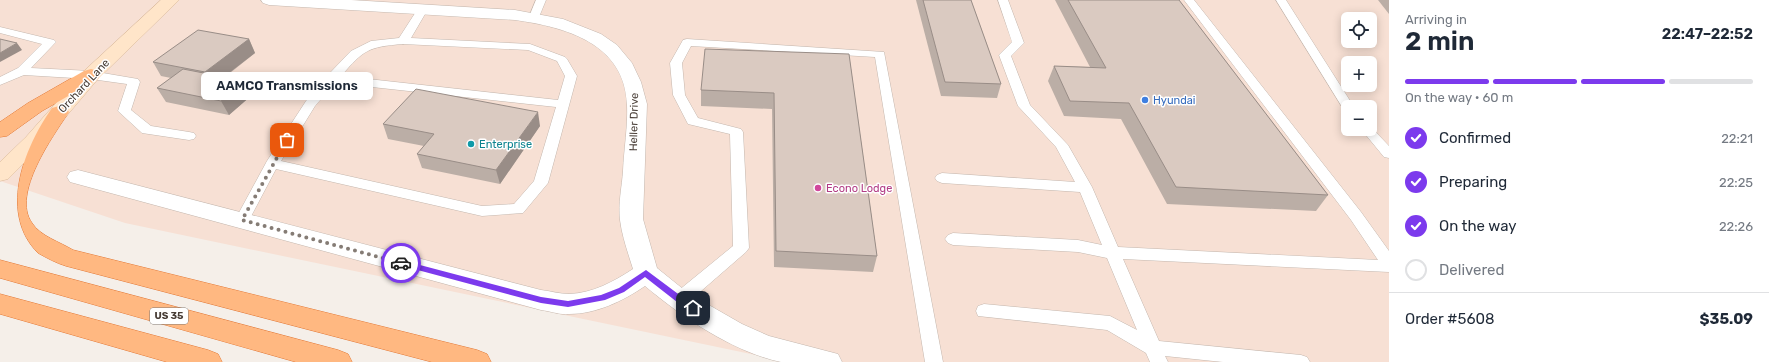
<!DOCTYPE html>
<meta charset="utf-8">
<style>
body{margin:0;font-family:Rubik,sans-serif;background:#f6f6f7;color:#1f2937;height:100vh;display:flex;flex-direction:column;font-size:15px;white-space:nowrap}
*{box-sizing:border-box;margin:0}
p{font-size:13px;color:#747a83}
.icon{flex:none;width:22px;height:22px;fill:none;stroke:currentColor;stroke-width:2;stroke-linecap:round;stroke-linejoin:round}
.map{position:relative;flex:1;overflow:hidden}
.sheet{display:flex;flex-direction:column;background:#fff;width:380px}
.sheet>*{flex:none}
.tools{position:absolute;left:1341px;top:12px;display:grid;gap:8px}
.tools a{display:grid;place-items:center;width:36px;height:36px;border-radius:6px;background:#fff;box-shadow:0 2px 10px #0003;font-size:20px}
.pin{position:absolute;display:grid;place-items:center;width:34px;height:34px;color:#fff;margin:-17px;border-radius:8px;box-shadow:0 2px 6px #0006}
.courier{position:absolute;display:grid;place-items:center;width:40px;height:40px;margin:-20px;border:3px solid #7c3aed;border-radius:50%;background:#fff;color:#222;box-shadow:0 1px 5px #0007}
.bubble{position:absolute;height:28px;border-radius:6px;background:#fff;box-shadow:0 2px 10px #0003;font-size:13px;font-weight:600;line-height:28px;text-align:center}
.overview em{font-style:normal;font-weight:600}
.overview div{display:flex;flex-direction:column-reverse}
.overview{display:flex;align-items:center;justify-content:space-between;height:68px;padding:0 16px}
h1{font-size:26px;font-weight:600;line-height:30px}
.bar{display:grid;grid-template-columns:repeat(4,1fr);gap:6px 4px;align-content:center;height:48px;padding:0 16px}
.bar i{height:5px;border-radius:3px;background:#e0e1e3}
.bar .current{background:#7c3aed}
.bar p{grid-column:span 4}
.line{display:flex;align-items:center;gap:10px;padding:0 16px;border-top:1px solid #e0e1e3}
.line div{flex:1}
ol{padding:0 16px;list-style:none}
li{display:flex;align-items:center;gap:12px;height:44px}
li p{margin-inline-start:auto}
li .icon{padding:4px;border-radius:50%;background:#7c3aed;color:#fff;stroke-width:4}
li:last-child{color:#747a83}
li i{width:22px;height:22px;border:2px solid #e0e1e3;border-radius:50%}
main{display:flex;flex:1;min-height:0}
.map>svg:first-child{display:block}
</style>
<main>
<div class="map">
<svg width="1389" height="362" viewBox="0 0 1389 362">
<rect width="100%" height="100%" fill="#f5efe9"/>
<path fill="#f7e0d4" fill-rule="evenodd" d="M0 0H1389V362H789L125 223 0 181ZM1348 19H1370V41H1348ZM1348 63H1370V85H1348ZM1348 107H1370V129H1348Z"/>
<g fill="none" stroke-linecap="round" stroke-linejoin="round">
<defs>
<g id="service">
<path d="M536 0H546L539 17 534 20 529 17Z"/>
<path d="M998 0H1008L1024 43 1011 56 1030 105 1068 145 1092 187 1118 247 1378 260 1351 220 1184 0H1194L1361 212 1389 251V272L1123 259 1159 341 1301 355 1307 357 1310 362H1223L1165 356 1168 362H1150L1146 353 1107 330 978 316 976 311 978 306 984 304 1110 316 1137 330 1107 258 1078 252 953 245 948 243 945 239 948 235 953 233 1078 240 1102 245 1080 192 942 183 937 181 935 178 937 175 942 173 1075 182 1056 147 1018 106 999 55 1012 42Z"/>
<path d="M1276 0H1286L1354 107H1348V111L1344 110Z"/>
<path d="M423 6 428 9 411 38 530 44 565 57 567 59 577 76 548 183 523 213 482 216 276 169 247 224 242 225 237 224 235 220 267 161 306 101 327 76 351 51 371 41 399 38 419 7ZM403 44 528 50 557 61 565 76 558 100 341 76C364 50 367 47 403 44ZM335 83 556 107 534 181 514 204 482 206 281 161 315 106Z"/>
<path d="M0 27 54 40 56 42 54 44 31 68 91 71 138 79 140 82 131 110 151 126 189 132 194 133 196 136 194 139 189 140 142 133 118 111 127 84 91 79 24 75 0 85V77L18 68 42 44 0 33Z"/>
<path d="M687 39 884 52 943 362H925L875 57 691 46 682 63 685 95 698 118 741 129 743 132 749 248 746 252 685 305 679 306 673 305 671 300 673 295 733 246 730 134 688 124 673 95 670 63 683 40Z"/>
<path d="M1370 126 1389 146V158L1384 157 1361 129H1370Z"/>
</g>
<path id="minor" d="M261 0H351L515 10 563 19 601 34 617 45 632 63 641 82 647 104 643 219 657 268 688 293 742 324 769 336 838 354 842 362C823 362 798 362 781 362 733 352 682 317 645 286 623 301 596 314 569 314 560 315 550 311 541 310L70 182 67 177 70 172 78 170 541 290C550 291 560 294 569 294 593 293 613 282 633 269 628 253 622 236 620 220 618 204 622 186 623 171 624 149 628 126 627 105 625 43 565 27 515 20L269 5 263 3Z"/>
<path id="secondary" d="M161 0H179L98 79 40 147 8 179 0 181V162L26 137 84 71Z"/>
<g id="trunk">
<path d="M91 69 98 71 100 75 98 79 42 111 7 136 0 137V122L28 103 84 71Z"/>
<path d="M59 106 66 108 69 112C53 136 11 194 32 223 40 236 60 242 73 250L477 350 487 354 491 362H432L66 266C56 263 47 258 38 253 0 215 21 152 52 108Z"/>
<path d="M0 260 338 350 348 354 352 362H296L0 278Z"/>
<path d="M0 294 208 350 218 354 222 362H167L0 314Z"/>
</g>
</defs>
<use href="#service" stroke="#c4b7ae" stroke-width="1"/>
<use href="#minor" stroke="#c4b7ae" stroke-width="1"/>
<use href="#secondary" stroke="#d9b99a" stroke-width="1"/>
<use href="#trunk" stroke="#e27836" stroke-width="1"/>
<use href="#service" fill="#fff" fill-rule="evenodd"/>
<use href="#minor" fill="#fff" fill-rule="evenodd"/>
<use href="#secondary" fill="#ffe5c9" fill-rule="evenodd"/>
<use href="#trunk" fill="#ffb881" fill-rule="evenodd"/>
</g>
<g fill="#bbaea6">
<path d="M916 0H971L1001 84 997 98 941 96Z"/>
<path d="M1055 0H1179L1328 195 1316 211 1167 204 1121 119 1064 116 1048 81 1054 66 1090 67Z"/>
<path d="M1378 0H1389V14Z"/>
<path d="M249 39 255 53 225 77 252 95 229 115 166 102 157 88 171 78 161 76 153 62Z"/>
<path d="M849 54 877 256 873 272 774 267 772 109 701 106V90Z"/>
<path d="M383 124 540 126 500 184 422 168 417 154 424 146 388 139Z"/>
</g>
<g fill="#998d87">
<path d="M249 39 255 53 212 86 205 72Z"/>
<path d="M17 43 22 50 0 62V53Z"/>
<path d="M245 81 252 95 229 115 221 101Z"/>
<path d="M538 112 540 126 500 184 496 170Z"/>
</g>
<g fill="#dacac1" stroke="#998d87">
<path d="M923 0H971L1001 84 945 82Z"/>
<path d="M1068 0H1179L1328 195 1176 187 1129 103 1070 101 1054 66 1106 68Z"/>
<path d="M198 30 249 39 205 72 153 62Z"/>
<path d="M0 39 17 43 0 53Z"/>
<path d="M705 49 849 54 877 256 776 251 774 93 701 90Z"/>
<path d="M183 69 245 81 221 101 157 88Z"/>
<path d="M416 89 538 112 496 170 417 154 434 134 383 124Z"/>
</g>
<path fill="#7c3aed" d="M401 260 541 297 568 301 601 295 619 288 646 270 697 308 693 311 677 302 645 277 624 292 605 300 568 307 541 303 399 265 398 263Z"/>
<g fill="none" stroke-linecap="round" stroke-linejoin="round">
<path stroke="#857c75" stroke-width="4" stroke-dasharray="0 7.2" d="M287 140 242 220 401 263"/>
</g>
<circle fill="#3f7fe0" stroke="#fff" stroke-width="1.5" cx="1145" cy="100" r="4"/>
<circle fill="#0f9aa8" stroke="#fff" stroke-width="1.5" cx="471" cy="144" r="4"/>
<circle fill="#d1479c" stroke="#fff" stroke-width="1.5" cx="818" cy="188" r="4"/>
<g text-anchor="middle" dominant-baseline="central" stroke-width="3" stroke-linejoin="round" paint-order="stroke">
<rect fill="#fff" stroke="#807873" stroke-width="1" x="150" y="308" width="38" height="16" rx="3"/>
<g font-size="10" font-weight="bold" fill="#493e37">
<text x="169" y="316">US 35</text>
</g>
<g font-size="11" fill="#493e37" stroke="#fff">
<text transform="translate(84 86) rotate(-47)">Orchard Lane</text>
<text transform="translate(634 122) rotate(-89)">Heller Drive</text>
</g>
<g font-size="11" fill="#366cbe" stroke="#fff" text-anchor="start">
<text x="1153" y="100">Hyundai</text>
</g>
<g font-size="11" fill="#0d838f" stroke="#fff" text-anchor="start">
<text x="479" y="144">Enterprise</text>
</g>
<g font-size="11" fill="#b23c85" stroke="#fff" text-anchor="start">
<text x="826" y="188">Econo Lodge</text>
</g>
</g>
</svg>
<div class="tools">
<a><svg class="icon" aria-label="locate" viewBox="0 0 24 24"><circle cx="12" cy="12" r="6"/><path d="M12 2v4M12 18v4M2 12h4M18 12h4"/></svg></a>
<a>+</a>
<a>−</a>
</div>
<div class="pin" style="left:287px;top:140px;background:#ea580c"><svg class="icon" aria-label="bag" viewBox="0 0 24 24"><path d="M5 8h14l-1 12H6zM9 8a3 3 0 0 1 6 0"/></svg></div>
<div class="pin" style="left:693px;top:308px;background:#1f2937"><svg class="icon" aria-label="home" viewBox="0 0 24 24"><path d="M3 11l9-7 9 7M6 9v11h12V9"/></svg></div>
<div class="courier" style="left:401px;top:263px"><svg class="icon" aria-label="car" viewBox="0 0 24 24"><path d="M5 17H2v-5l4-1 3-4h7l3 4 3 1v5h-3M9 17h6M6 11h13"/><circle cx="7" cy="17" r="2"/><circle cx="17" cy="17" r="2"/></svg></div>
<div class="bubble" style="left:201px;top:72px;width:172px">AAMCO Transmissions</div>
</div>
<section class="sheet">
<div class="overview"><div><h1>2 min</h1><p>Arriving in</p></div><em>22:47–22:52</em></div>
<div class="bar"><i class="current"></i><i class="current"></i><i class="current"></i><i></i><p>On the way · 60 m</p></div>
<ol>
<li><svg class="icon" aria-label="check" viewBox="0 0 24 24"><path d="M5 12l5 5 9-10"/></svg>Confirmed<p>22:21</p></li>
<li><svg class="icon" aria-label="check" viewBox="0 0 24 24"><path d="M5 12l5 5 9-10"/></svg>Preparing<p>22:25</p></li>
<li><svg class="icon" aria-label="check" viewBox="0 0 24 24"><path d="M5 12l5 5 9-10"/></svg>On the way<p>22:26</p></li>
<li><i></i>Delivered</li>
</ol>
<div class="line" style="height:52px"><div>Order #5608</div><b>$35.09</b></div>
</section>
</main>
